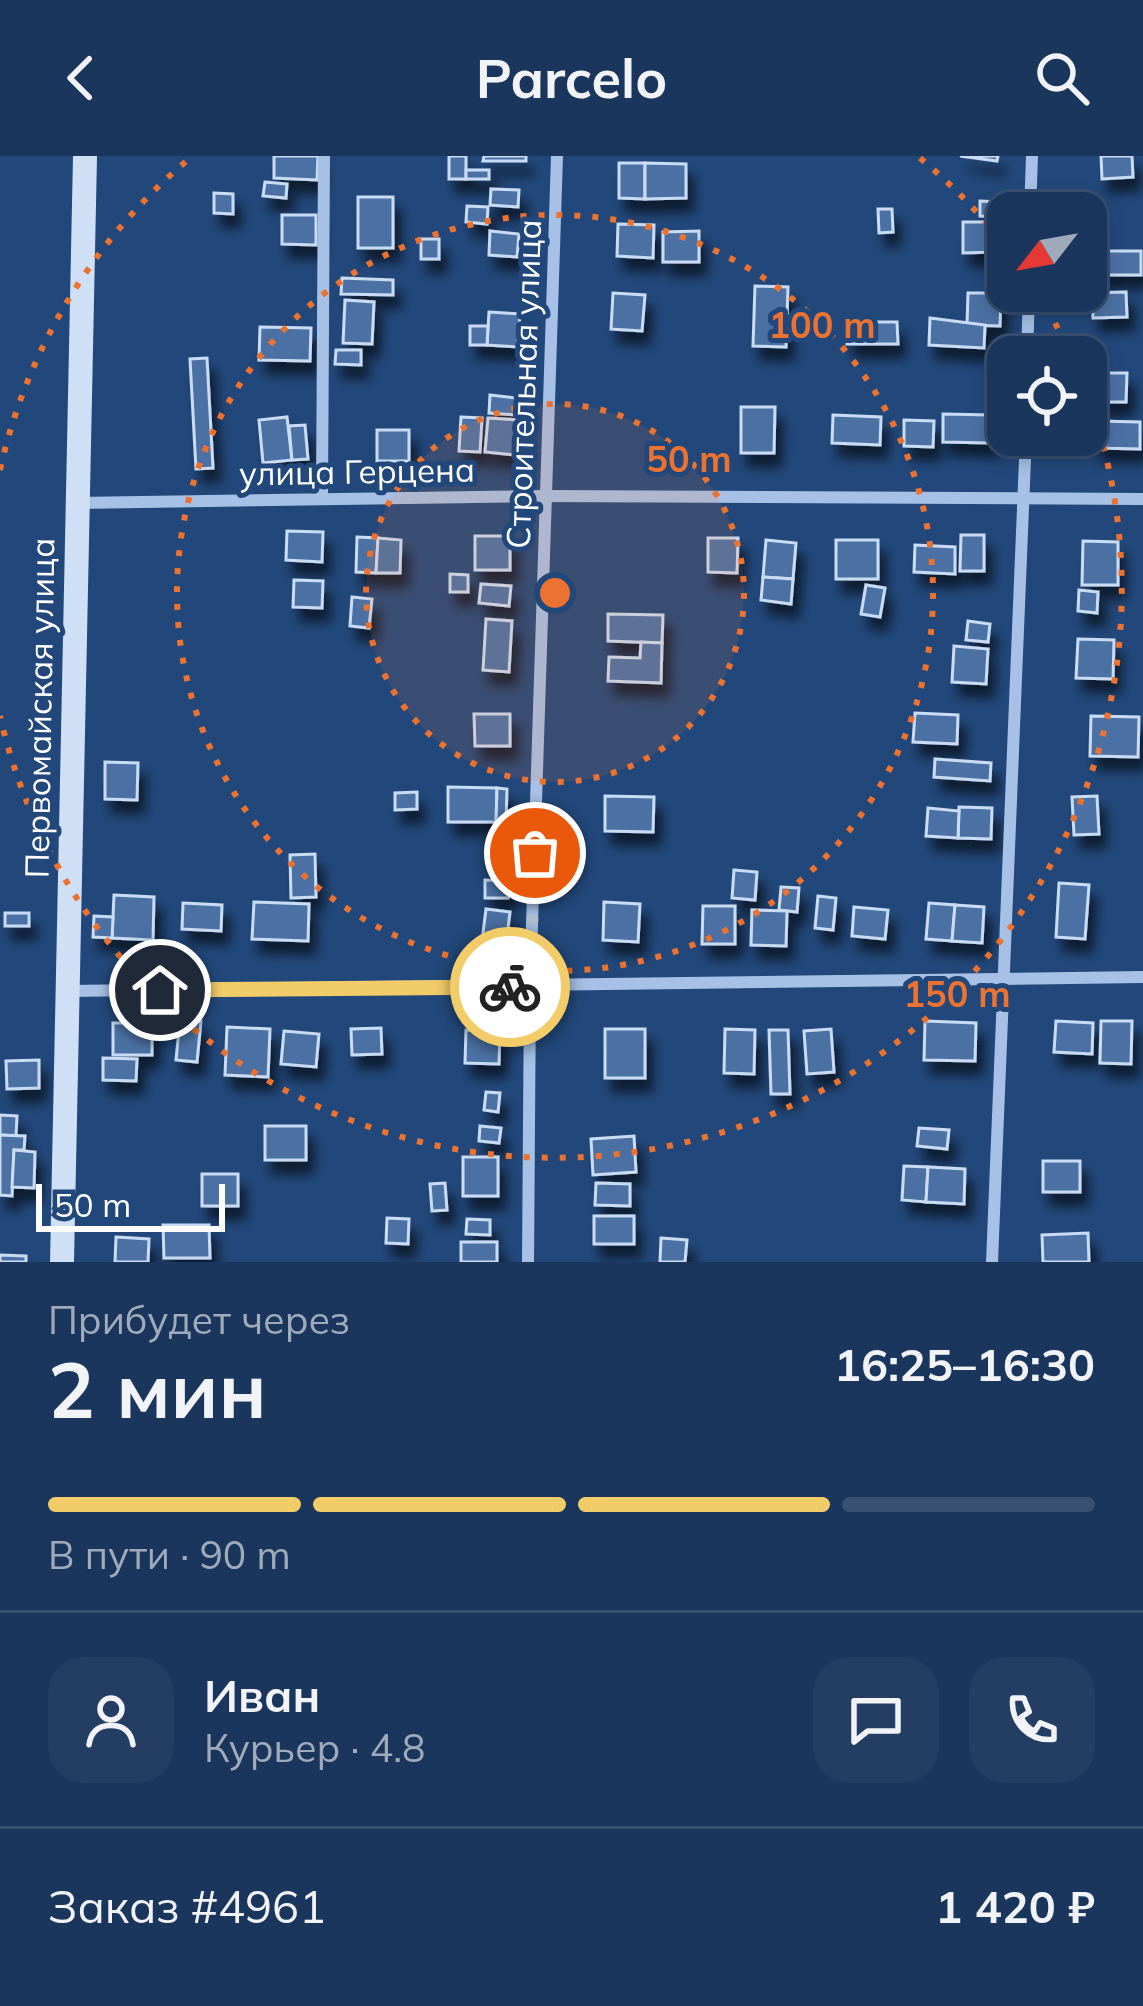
<!DOCTYPE html>
<html lang="ru">
<meta charset="utf-8">
<style>
body{margin:0;font-family:Mulish,sans-serif;background:#233e62;color:#f1f3f6;height:100vh;display:flex;flex-direction:column;font-size:45px;white-space:nowrap}
*{box-sizing:border-box;margin:0}
p{font-size:39px;color:#9fabbb}
.icon{flex:none;width:66px;height:66px;fill:none;stroke:currentColor;stroke-width:2;stroke-linecap:round;stroke-linejoin:round}
.map{position:relative;height:1106px;overflow:hidden}
.drawer{display:flex;flex-direction:column;background:#1a365c;flex:1}
.drawer>*{flex:none}
.needle{width:78px;rotate:239deg}
.controls{position:absolute;left:987px;top:36px;display:grid;gap:24px}
.controls a{display:grid;place-items:center;width:120px;height:120px;border-radius:24px;background:#1a365c;box-shadow:0 6px 18px #0003,0 0 0 3px #385072;font-size:60px}
.scale{position:absolute;left:36px;bottom:30px;width:189px;box-sizing:border-box;padding-left:12px;border:6px solid #fff;border-top:0;font-size:33px;line-height:42px;white-space:nowrap;color:#fff;-webkit-text-stroke:9px #22487b;paint-order:stroke}
.pin{position:absolute;display:grid;place-items:center;width:102px;height:102px;color:#fff;margin:-51px;border:6px solid #fff;border-radius:50%;box-shadow:0 3px 12px #0007}
.courier{position:absolute;display:grid;place-items:center;width:120px;height:120px;margin:-60px;border:9px solid #f1cc68;border-radius:50%;background:#fff;color:#222;box-shadow:0 3px 15px #0007}
.headline em{font-style:normal;font-weight:700}
.headline div{display:flex;flex-direction:column-reverse}
.headline{display:flex;align-items:center;justify-content:space-between;height:204px;padding:0 48px}
h1{font-size:78px;font-weight:700;line-height:90px}
.bar{display:grid;grid-template-columns:repeat(4,1fr);gap:18px 12px;align-content:center;height:144px;padding:0 48px}
.bar i{height:15px;border-radius:9px;background:#385072}
.bar .selected{background:#f1cc68}
.bar p{grid-column:span 4}
.line{display:flex;align-items:center;gap:30px;padding:0 48px;border-top:3px solid #385072}
.line div{flex:1}
.round{display:grid;place-items:center;flex:none;width:126px;height:126px;border-radius:36px;background:#233e62}
header{display:flex;justify-content:space-between;align-items:center;height:156px;padding:0 48px;background:#1a365c;font-size:54px;font-weight:700}
.map>svg:first-child{display:block}
</style>
<header><svg class="icon" aria-label="back" viewBox="0 0 24 24"><path d="M15 5l-7 7 7 7"/></svg>Parcelo<svg class="icon" aria-label="search" viewBox="0 0 24 24"><circle cx="10" cy="10" r="6"/><path d="M15 15l6 6"/></svg></header>
<div class="map">
<svg width="1143" height="1106" viewBox="0 0 1143 1106">
<defs>
<filter id="shadow"><feDropShadow dx="7" dy="13" stdDeviation="6" flood-color="#0009"/></filter>
</defs>
<rect width="100%" height="100%" fill="#22487b"/>
<g fill="#4b71a4" stroke="#c9dcf4" stroke-width="3" filter="url(#shadow)">
<path d="M274 0H318L317 24 274 22Z"/>
<rect x="449" y="0" width="17" height="23"/>
<path d="M484 0H526V5H483Z"/>
<path d="M960 0H998L997 5Z"/>
<path d="M1101 0H1132L1133 21 1102 23Z"/>
<path d="M619 7H645V43L619 42Z"/>
<path d="M645 7 686 8V42L645 43Z"/>
<rect x="466" y="14" width="23" height="9"/>
<path d="M265 26 287 28 286 42 263 40Z"/>
<path d="M491 33 519 34 518 51 490 49Z"/>
<path d="M214 37 233 38V58L214 57Z"/>
<rect x="358" y="41" width="35" height="51"/>
<path d="M980 45 1000 46 999 61 980 60Z"/>
<path d="M467 50 488 51 487 68 466 66Z"/>
<path d="M878 53H892L893 76 879 77Z"/>
<path d="M282 59H316V89L282 88Z"/>
<path d="M963 66H995L996 96 963 97Z"/>
<path d="M618 68 654 69 653 102 617 100Z"/>
<path d="M490 75 519 78 517 101 489 99Z"/>
<path d="M699 75V106H663V76Z"/>
<rect x="421" y="83" width="18" height="20"/>
<rect x="1095" y="95" width="46" height="24"/>
<path d="M342 122 393 124V139L341 138Z"/>
<path d="M755 130 788 131 786 191 753 190Z"/>
<path d="M1126 136 1127 161 1093 162 1092 137Z"/>
<path d="M613 137 645 139 642 175 611 173Z"/>
<path d="M968 137H1001L1000 170 967 169Z"/>
<path d="M345 144 374 146 372 188 343 187Z"/>
<path d="M489 156 520 158 518 191 487 189Z"/>
<path d="M930 162 985 169 984 192 929 189Z"/>
<path d="M847 166H897L898 188H847Z"/>
<path d="M470 170H488L487 189H470Z"/>
<path d="M260 171 311 172 310 205 259 204Z"/>
<path d="M336 194H361V209L335 208Z"/>
<path d="M207 202 213 312 196 313 190 203Z"/>
<path d="M1092 217H1127L1126 246H1092Z"/>
<path d="M490 239 517 242 516 259 489 257Z"/>
<path d="M741 251H775L774 297H741Z"/>
<path d="M943 258 991 259 990 287 943 286Z"/>
<path d="M833 259 881 261 880 289 832 287Z"/>
<path d="M287 261 292 304 263 307 259 264Z"/>
<path d="M461 261 482 262 480 296 459 295Z"/>
<path d="M488 262 519 264 516 299 485 296Z"/>
<path d="M904 264 934 265 933 291 904 290Z"/>
<path d="M1095 265 1140 266V293L1095 292Z"/>
<path d="M305 269 308 303 292 304 289 270Z"/>
<rect x="377" y="274" width="32" height="31"/>
<path d="M287 375 323 376 322 406 286 404Z"/>
<path d="M961 379H984V415H960Z"/>
<rect x="475" y="380" width="35" height="34"/>
<path d="M357 381 378 382 376 417 356 416Z"/>
<path d="M378 382 401 384 400 417H376Z"/>
<path d="M708 382H738L737 417 708 416Z"/>
<path d="M766 384 796 387 793 423 763 421Z"/>
<rect x="836" y="384" width="42" height="39"/>
<path d="M1083 385 1118 386V429H1082Z"/>
<path d="M915 389 955 391V418L914 416Z"/>
<path d="M450 418 468 419V436H450Z"/>
<path d="M763 421 793 423 791 448 761 444Z"/>
<path d="M294 424 323 425 322 452 293 451Z"/>
<path d="M481 428 511 430 509 450 479 447Z"/>
<path d="M866 429 885 432 880 461 861 458Z"/>
<path d="M1079 434 1098 436 1097 457 1078 455Z"/>
<path d="M352 441 372 443 369 472 350 470Z"/>
<path d="M608 458 663 459 662 487 608 485Z"/>
<path d="M486 463 512 465 509 516 483 514Z"/>
<path d="M968 465 990 468 988 486 966 484Z"/>
<path d="M1078 483 1114 484 1113 523 1076 522Z"/>
<path d="M641 486 662 487 661 527 608 525 609 501 640 502Z"/>
<path d="M954 490 988 493 986 528 952 526Z"/>
<path d="M915 557 958 559 957 588 913 586Z"/>
<path d="M474 558H510V590H475Z"/>
<path d="M1091 560 1139 561 1138 601 1090 600Z"/>
<path d="M935 603 991 607 990 625 934 621Z"/>
<path d="M105 606 138 607 137 644 105 643Z"/>
<path d="M448 631 497 632 496 666H448Z"/>
<path d="M497 632 507 633 506 667 496 666Z"/>
<path d="M417 636V653L395 654V637Z"/>
<path d="M605 640 654 641 653 676 605 675Z"/>
<path d="M1097 640 1099 678 1074 679 1072 641Z"/>
<path d="M959 651 992 652 991 683 958 682Z"/>
<path d="M928 652 959 655 958 682 926 680Z"/>
<path d="M315 698 316 741 291 742 290 699Z"/>
<path d="M734 714 757 716 755 744 732 742Z"/>
<path d="M485 724 509 725 508 742H485Z"/>
<path d="M1059 727 1089 729 1085 783 1056 781Z"/>
<path d="M781 731 799 732 797 756 779 754Z"/>
<path d="M114 739 154 741 153 784 112 782Z"/>
<path d="M818 740 836 742 833 774 815 772Z"/>
<path d="M254 746 309 748 308 785 252 783Z"/>
<path d="M604 746 640 748 638 786 603 784Z"/>
<path d="M183 747 222 749 221 775 182 773Z"/>
<path d="M929 747 955 749 952 785 926 783Z"/>
<path d="M955 749 984 751 982 787 952 785Z"/>
<path d="M703 750H735V788H702Z"/>
<path d="M854 751 888 754 885 783 852 780Z"/>
<path d="M486 753 510 756 506 789 482 785Z"/>
<path d="M752 754 787 755 786 790 751 789Z"/>
<rect x="5" y="757" width="24" height="13"/>
<path d="M94 760 113 761 112 782 93 781Z"/>
<path d="M180 863 201 865 197 906 176 904Z"/>
<path d="M925 865 976 867 975 905 924 904Z"/>
<path d="M1056 865 1093 867 1092 898 1054 896Z"/>
<path d="M1101 865H1132L1131 908 1100 907Z"/>
<rect x="113" y="867" width="39" height="32"/>
<path d="M227 871 270 873 268 921 225 919Z"/>
<path d="M381 872 382 898 352 899 351 873Z"/>
<rect x="605" y="873" width="40" height="49"/>
<path d="M725 873 755 874 754 918 724 917Z"/>
<path d="M831 873 834 916 807 918 804 875Z"/>
<path d="M466 874 500 875 499 908 465 907Z"/>
<path d="M769 874H788L790 938H771Z"/>
<path d="M284 875 319 878 316 911 281 908Z"/>
<path d="M103 902 137 903 136 925 103 924Z"/>
<path d="M39 904V932L7 933 6 905Z"/>
<path d="M486 936 500 937 498 956 484 954Z"/>
<path d="M0 959 17 960 16 980 0 979Z"/>
<rect x="265" y="970" width="41" height="34"/>
<path d="M480 970 501 972 499 987 479 985Z"/>
<path d="M919 972 949 974 947 993 917 990Z"/>
<path d="M0 979 25 980 24 994H14L12 1040 0 1039Z"/>
<path d="M634 980 636 1016 593 1019 591 983Z"/>
<path d="M14 994 35 996 34 1032 12 1031Z"/>
<rect x="463" y="1001" width="35" height="39"/>
<rect x="1043" y="1005" width="37" height="31"/>
<path d="M904 1010 928 1011 926 1046 902 1044Z"/>
<path d="M928 1011 965 1013 964 1048 926 1046Z"/>
<rect x="202" y="1018" width="36" height="32"/>
<path d="M445 1027 447 1054 432 1055 430 1028Z"/>
<path d="M596 1027 630 1028V1050L595 1049Z"/>
<rect x="594" y="1060" width="40" height="28"/>
<path d="M387 1062 409 1063 408 1088 386 1087Z"/>
<path d="M467 1063 490 1064V1079L466 1078Z"/>
<path d="M163 1069H209L210 1102H164Z"/>
<path d="M1088 1077 1089 1106H1043L1042 1079Z"/>
<path d="M116 1081 149 1083 148 1106H115Z"/>
<path d="M661 1082 687 1084 685 1106H660Z"/>
<rect x="461" y="1086" width="36" height="20"/>
<path d="M0 1099 26 1100V1106H0Z"/>
</g>
<g fill="none" stroke-linecap="round" stroke-linejoin="round">
<g stroke="#a6c1e5" stroke-width="12">
<path d="M1030 57 1032 0"/>
<path d="M1027 201 1029 135"/>
<path d="M322 342 324 0"/>
<path d="M76 347 545 340 1143 343"/>
<path d="M68 835 1143 821"/>
<path d="M528 1106 530 830 557 0"/>
<path d="M992 1106 1026 279"/>
</g>
<path stroke="#cfdff5" stroke-width="24" d="M62 1106 85 0"/>
</g>
<g fill="none" stroke-linecap="round" stroke-linejoin="round">
<path stroke="#b2bfd1" stroke-width="12" stroke-dasharray="0 21.6" d="M510 831 530 830 535 697"/>
<path stroke="#f1cc68" stroke-width="15" d="M160 834 510 831"/>
</g>
<circle cx="555" cy="437" r="189" fill="#eb7230" fill-opacity=".12"/>
<g fill="none" stroke="#eb7230" stroke-width="6" stroke-dasharray="6 12">
<circle cx="555" cy="437" r="189"/>
<circle cx="555" cy="437" r="378"/>
<path d="M0 314A568 568 0 0 1 190 2M920 2A568 568 0 0 1 1006 91M1037 136A568 568 0 0 1 1070 197M1087 238A568 568 0 1 1 0 560"/>
</g>
<g text-anchor="middle" dominant-baseline="central" stroke-width="10" stroke-linejoin="round" paint-order="stroke">
<g font-size="33" fill="#fff" stroke="#22487b">
<text transform="translate(523 228) rotate(-88)">Строительная улица</text>
<text transform="translate(357 315) rotate(-1)">улица Герцена</text>
<text transform="translate(39 552) rotate(-89)">Первомайская улица</text>
</g>
</g>
<circle cx="555" cy="437" r="18" fill="#eb7230" stroke="#22487b" stroke-width="6"/>
<g font-size="36" text-anchor="middle" font-weight="bold" fill="#eb7230" stroke="#22487b" stroke-width="10" stroke-linejoin="round" paint-order="stroke">
<text x="822" y="182">100 m</text>
<text x="689" y="316">50 m</text>
<text x="957" y="851">150 m</text>
</g>
</svg>
<div class="controls">
<a><svg class="needle" viewBox="-14 -14 28 28"><path d="M0-13l5 13h-10z" fill="#e53935"/><path d="M0 13l5-13h-10z" fill="#9fabbb"/></svg></a>
<a><svg class="icon" aria-label="locate" viewBox="0 0 24 24"><circle cx="12" cy="12" r="6"/><path d="M12 2v4M12 18v4M2 12h4M18 12h4"/></svg></a>
</div>
<div class="scale">50 m</div>
<div class="pin" style="left:535px;top:697px;background:#ea580c"><svg class="icon" aria-label="bag" viewBox="0 0 24 24"><path d="M5 8h14l-1 12H6zM9 8a3 3 0 0 1 6 0"/></svg></div>
<div class="pin" style="left:160px;top:834px;background:#1f2937"><svg class="icon" aria-label="home" viewBox="0 0 24 24"><path d="M3 11l9-7 9 7M6 9v11h12V9"/></svg></div>
<div class="courier" style="left:510px;top:831px"><svg class="icon" aria-label="bike" viewBox="0 0 24 24"><circle cx="6" cy="16" r="4"/><circle cx="18" cy="16" r="4"/><path d="M6 16l4-8h5l3 8M10 8l3 8H6M13 5h3"/></svg></div>
</div>
<section class="drawer">
<div class="headline"><div><h1>2 мин</h1><p>Прибудет через</p></div><em>16:25–16:30</em></div>
<div class="bar"><i class="selected"></i><i class="selected"></i><i class="selected"></i><i></i><p>В пути · 90 m</p></div>
<div class="line" style="height:216px"><a class="round"><svg class="icon" aria-label="person" viewBox="0 0 24 24"><circle cx="12" cy="8" r="4"/><path d="M4 21q1-7 8-7t8 7"/></svg></a><div><b>Иван</b><p>Курьер · 4.8</p></div><a class="round"><svg class="icon" aria-label="chat" viewBox="0 0 24 24"><path d="M4 5h16v11H9l-5 4z"/></svg></a><a class="round"><svg class="icon" aria-label="phone" viewBox="0 0 24 24"><path d="M5 4h4l2 5-3 2q2 4 5 5l2-3 5 2v4C11 20 4 13 5 4z"/></svg></a></div>
<div class="line" style="height:156px"><div>Заказ #4961</div><b>1 420 ₽</b></div>
</section>
